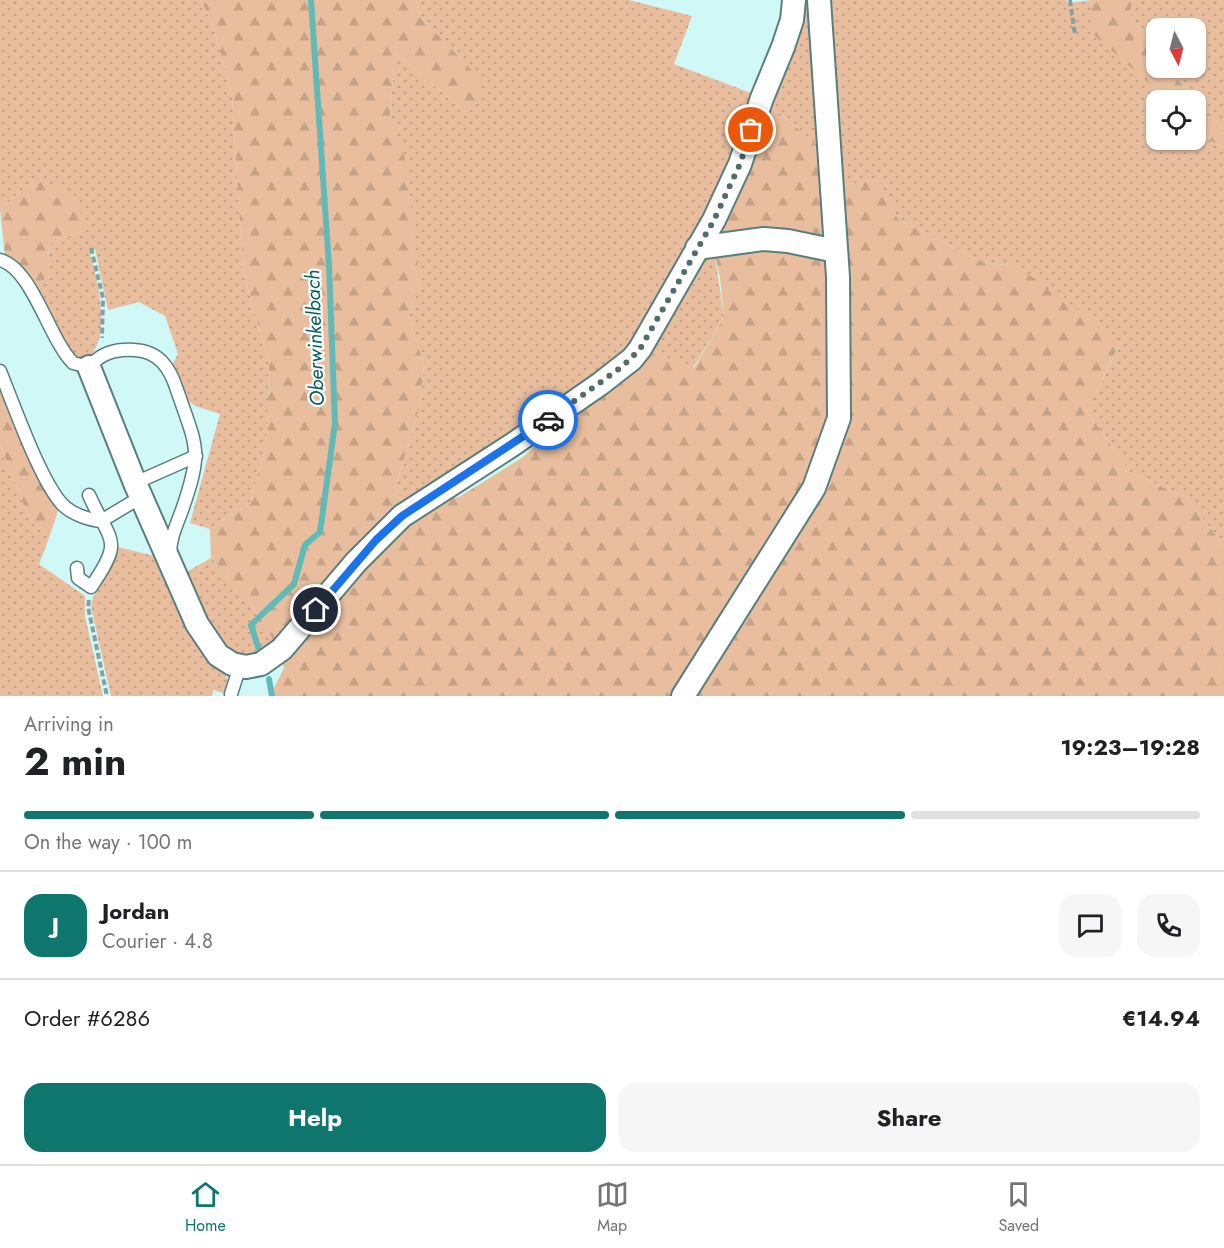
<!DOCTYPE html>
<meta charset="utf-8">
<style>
body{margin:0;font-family:Jost,sans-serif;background:#f6f6f6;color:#202124;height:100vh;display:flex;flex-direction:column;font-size:22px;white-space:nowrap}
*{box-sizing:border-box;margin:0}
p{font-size:20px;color:#757577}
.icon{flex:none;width:33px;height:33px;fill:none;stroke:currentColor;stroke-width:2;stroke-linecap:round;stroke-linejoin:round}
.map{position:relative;height:696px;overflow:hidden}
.drawer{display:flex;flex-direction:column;background:#fff;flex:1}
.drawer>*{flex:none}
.needle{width:39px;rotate:173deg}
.tools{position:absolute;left:1146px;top:18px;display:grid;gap:12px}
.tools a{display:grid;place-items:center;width:60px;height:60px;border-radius:12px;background:#fff;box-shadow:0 2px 4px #0004;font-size:30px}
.pin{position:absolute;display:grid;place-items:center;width:51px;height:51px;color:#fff;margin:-26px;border:3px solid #fff;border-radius:50%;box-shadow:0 2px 6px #0007}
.courier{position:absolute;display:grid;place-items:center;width:60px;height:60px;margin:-30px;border:4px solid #1a73e8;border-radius:50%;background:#fff;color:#222;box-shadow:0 2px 8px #0007}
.overview em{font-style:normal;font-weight:700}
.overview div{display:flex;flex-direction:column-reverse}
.overview{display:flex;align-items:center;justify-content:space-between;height:102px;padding:0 24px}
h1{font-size:39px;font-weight:700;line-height:45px}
.bar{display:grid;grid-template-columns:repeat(4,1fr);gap:9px 6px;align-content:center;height:72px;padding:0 24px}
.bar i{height:8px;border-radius:4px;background:#e0e0e0}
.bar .selected{background:#0f766e}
.bar p{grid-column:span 4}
.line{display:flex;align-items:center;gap:15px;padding:0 24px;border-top:2px solid #e0e0e0}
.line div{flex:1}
.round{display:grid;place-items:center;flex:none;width:63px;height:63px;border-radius:18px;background:#f6f6f6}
.primary-button{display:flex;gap:12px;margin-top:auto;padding:12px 24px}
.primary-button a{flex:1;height:69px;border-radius:18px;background:#0f766e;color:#fff;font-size:24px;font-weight:700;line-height:69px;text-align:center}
.primary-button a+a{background:#f6f6f6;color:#202124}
.dock{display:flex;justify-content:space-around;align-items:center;height:84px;border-top:2px solid #e0e0e0;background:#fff;font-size:16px;color:#757577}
.dock a{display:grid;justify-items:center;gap:3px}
.dock .selected{color:#0f766e}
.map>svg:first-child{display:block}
</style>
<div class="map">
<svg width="1224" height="696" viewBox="0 0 1224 696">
<defs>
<pattern id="green-dots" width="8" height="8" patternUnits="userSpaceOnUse" patternTransform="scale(1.5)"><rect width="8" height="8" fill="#e8be9e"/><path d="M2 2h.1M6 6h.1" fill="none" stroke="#c6a388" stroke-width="1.8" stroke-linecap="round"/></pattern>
<pattern id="forest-firs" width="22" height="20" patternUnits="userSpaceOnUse" patternTransform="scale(1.5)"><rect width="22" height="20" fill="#e8be9e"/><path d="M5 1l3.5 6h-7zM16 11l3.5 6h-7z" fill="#c6a388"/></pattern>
</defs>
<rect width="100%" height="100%" fill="#cff8f7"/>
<g fill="url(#green-dots)">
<path d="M0 0H201L214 28 232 97 243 272 269 363 267 443 250 502 210 529 190 523 220 414 195 406 184 397 171 367 178 354 165 316 139 302 108 310 95 249 90 253C97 278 115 348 82 361L75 357 33 285 50 277 48 244 75 234 34 180 0 209Z"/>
<path d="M416 0H629L692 16 674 64 759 96 735 161 636 346 406 506 395 488 421 403 424 364 408 315 420 285 390 116 395 53 462 109 481 81 419 15Z"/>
<path d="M800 0H811L822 149 767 103Z"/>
<path d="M828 0H1066L1068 3 1092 0 1090 5 1144 77 1168 100H1156V140H1196V126L1211 141 1224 148V546L1187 498 1131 473 1087 411 1117 350 1012 266 982 262 898 219 878 180 841 185Z"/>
<path d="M1134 0H1224V129L1167 68H1196V28H1156V56L1129 12Z"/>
<path d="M715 256 724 317 693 368 646 351 702 258Z"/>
<path d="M0 444 29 519 49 538 39 564 85 596V616L103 696H0Z"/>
<path d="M118 547 163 558 228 680V694L213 690 212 696H111L91 607C94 585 113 569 118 547Z"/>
<path d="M211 558 243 594 277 643C265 656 243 663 226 652 217 645 189 589 181 575Z"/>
</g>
<g fill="url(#forest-firs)">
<path d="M201 0H416L419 15 482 81 479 103 462 109 395 53 390 116 407 165 420 285 408 315 424 364 421 403 395 488 406 506 459 497 523 457 569 415 646 351 694 368 724 317 720 278 713 246 767 103 822 149 841 185 878 180 898 219 982 262 1012 266 1045 284 1103 329 1117 349 1087 411 1131 473 1187 498 1224 546V696H270L284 668C272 625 240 591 211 558L210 529 250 502 267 443 269 363 243 272 232 97 214 28Z"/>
<path d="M1092 0H1134L1129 12 1156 56V68H1167L1224 129V148L1211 141 1196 126V100H1168L1094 35 1090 5Z"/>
<path d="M34 180 73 191 85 223 75 234 48 244 50 277 33 285 5 257 0 209Z"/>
<path d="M0 381 58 511 49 538 29 519 0 444Z"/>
</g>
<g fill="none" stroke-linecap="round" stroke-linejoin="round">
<g stroke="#62bab8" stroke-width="6">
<path d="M258 647 251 625 294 584 305 545 320 532 335 423 329 266 311 0"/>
<path d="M269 679 272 696"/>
</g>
<defs>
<g id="service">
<path d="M0 260C32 268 49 339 73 363L89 367C101 353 115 349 134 350 159 351 170 368 177 390 197 448 203 450 182 510 177 524 170 538 170 554"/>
<path d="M0 371C13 403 41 483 63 505 72 514 89 520 101 521L141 497"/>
<path d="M135 483 196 456"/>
<path d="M77 568 78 578 91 587C125 538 110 543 89 495"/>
<path d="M231 694 240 666"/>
</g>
<g id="minor">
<path d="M697 248 764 239 788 241 836 251"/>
<path d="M89 367 135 483 197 624 218 655 232 664 246 667 261 664 282 649 356 562 402 516 512 445 600 384 632 359 640 349 714 220 740 164 762 98 783 47 792 20 794 0"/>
<path d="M683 696 814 488 839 418 838 277 819 0"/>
</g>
</defs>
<use href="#service" stroke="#587f7d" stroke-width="15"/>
<use href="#minor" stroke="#587f7d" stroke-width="26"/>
<g stroke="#82a1a1" stroke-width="4" stroke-dasharray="6 3" stroke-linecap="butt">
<path d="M1070 0 1075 35"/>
<path d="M91 248 103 298 102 338"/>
<path d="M89 600 88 607 107 696"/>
</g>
<use href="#service" stroke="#fff" stroke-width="12"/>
<use href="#minor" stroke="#fff" stroke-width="22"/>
</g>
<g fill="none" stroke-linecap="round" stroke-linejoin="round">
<path stroke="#526b6b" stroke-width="6" stroke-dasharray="0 10.8" d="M548 420 623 366 640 349 714 220 740 164 751 130"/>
<path stroke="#1a73e8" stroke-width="8" d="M316 610 376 540 402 516 548 420"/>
</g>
<g text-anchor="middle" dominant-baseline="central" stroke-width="4.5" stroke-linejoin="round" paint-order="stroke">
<g font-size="20" font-style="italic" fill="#0d5b5a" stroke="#f6fefe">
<text transform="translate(315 338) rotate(-92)">Oberwinkelbach</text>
</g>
</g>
</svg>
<div class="tools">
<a><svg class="needle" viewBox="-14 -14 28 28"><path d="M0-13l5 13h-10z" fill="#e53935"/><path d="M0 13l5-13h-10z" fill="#757577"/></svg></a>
<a><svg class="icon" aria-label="locate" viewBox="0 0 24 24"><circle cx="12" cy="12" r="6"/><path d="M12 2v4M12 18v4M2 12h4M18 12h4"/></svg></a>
</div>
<div class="pin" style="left:751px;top:130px;background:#ea580c"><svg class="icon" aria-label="bag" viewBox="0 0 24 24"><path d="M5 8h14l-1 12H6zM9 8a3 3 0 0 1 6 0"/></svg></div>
<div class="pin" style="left:316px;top:610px;background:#1f2937"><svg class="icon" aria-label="home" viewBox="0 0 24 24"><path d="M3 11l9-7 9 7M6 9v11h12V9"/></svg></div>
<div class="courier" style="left:548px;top:420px"><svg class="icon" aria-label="car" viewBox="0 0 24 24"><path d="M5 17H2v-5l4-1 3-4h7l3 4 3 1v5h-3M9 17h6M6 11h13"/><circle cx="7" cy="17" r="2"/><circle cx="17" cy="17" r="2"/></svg></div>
</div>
<section class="drawer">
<div class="overview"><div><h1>2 min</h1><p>Arriving in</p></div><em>19:23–19:28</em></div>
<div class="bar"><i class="selected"></i><i class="selected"></i><i class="selected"></i><i></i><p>On the way · 100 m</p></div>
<div class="line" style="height:108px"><b class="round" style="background:#0f766e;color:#fff">J</b><div><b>Jordan</b><p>Courier · 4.8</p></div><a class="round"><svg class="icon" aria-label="chat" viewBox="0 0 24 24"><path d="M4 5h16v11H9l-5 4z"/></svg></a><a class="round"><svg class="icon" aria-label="phone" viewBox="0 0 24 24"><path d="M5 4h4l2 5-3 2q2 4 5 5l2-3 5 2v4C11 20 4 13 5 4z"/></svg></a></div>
<div class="line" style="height:78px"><div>Order #6286</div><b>€14.94</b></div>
<div class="primary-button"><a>Help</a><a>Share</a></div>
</section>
<nav class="dock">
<a class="selected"><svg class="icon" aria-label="home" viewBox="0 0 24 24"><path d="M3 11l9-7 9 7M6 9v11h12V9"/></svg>Home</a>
<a><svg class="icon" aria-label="map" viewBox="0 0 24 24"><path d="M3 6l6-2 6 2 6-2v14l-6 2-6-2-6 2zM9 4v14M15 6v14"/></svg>Map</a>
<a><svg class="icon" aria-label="saved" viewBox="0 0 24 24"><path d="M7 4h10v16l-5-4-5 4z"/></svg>Saved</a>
</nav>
